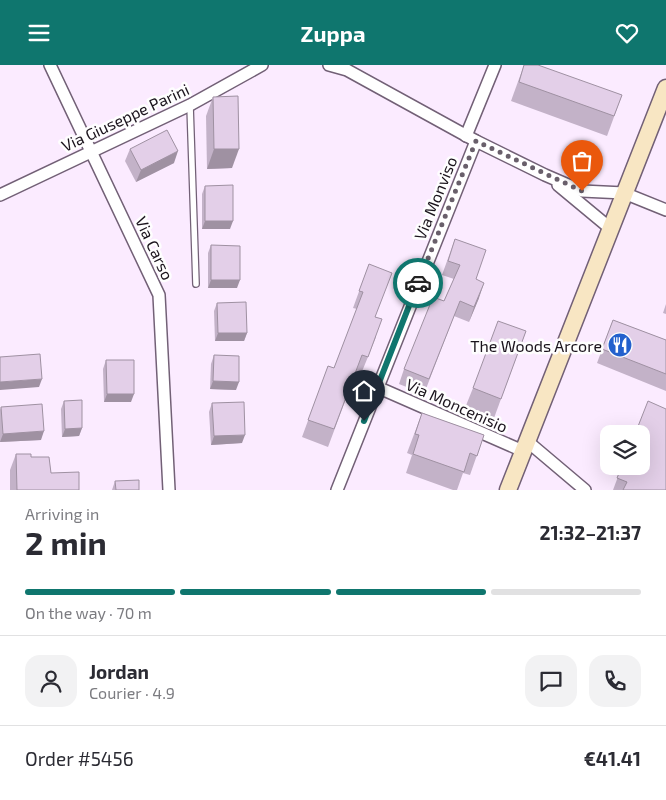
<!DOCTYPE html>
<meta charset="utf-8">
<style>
body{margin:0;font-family:"Exo 2",sans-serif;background:#f2f2f3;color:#2b2b33;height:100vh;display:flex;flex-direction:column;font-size:19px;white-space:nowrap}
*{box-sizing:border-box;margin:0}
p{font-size:16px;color:#7c7c81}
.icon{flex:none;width:28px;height:28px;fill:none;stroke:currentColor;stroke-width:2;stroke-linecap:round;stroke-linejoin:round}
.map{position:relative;height:425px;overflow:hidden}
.panel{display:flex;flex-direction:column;background:#fff;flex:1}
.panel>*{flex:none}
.controls{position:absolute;left:600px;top:360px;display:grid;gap:10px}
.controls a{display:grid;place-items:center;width:50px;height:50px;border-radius:10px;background:#fff;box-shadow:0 5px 20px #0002;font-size:25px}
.pin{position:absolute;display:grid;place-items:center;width:42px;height:42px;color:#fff;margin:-51px -21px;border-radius:50% 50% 50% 0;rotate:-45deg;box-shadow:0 0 5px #0007}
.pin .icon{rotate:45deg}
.courier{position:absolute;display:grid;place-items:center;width:50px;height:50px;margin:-25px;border:4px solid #0f766e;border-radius:50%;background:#fff;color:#222;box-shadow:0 1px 6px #0007}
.summary em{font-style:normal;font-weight:700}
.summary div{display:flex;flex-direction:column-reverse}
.summary{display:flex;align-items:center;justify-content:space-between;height:85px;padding:0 25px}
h1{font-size:32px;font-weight:700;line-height:38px}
.bar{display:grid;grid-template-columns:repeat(4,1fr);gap:8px 5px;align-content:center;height:60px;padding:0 25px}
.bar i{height:6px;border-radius:4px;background:#e1e1e2}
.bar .current{background:#0f766e}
.bar p{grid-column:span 4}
.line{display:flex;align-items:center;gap:12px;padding:0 25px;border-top:1px solid #e1e1e2}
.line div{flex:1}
.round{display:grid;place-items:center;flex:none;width:52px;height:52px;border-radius:15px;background:#f2f2f3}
header{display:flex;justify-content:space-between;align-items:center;height:65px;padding:0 25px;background:#0f766e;color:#fff;font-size:22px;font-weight:700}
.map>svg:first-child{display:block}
</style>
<header><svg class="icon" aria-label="menu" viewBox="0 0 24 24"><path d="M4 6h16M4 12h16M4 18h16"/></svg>Zuppa<svg class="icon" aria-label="heart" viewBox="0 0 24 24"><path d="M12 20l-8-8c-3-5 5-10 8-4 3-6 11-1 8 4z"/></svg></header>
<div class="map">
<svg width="666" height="425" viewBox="0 0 666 425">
<rect width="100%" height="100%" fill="#fbebff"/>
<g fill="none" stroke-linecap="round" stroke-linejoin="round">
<defs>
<path id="lane" d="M190 40 196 219"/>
<g id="street">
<path d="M50 0 159 230 169 425"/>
<path d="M329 0 347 5 476 76 545 110 582 126 624 128 666 145"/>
<path d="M466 71 495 0"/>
<path d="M558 120 611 164"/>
<path d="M0 130 190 40 262 0"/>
<path d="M377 322 523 386"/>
<path d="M527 376 585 425"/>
<path d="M337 425 476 76"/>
</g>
<path id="secondary" d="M508 425 666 23"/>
</defs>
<use href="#lane" stroke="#726076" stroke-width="8"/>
<use href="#street" stroke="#726076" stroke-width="14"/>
<use href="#secondary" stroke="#726076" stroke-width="19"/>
<use href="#lane" stroke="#fff" stroke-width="5.5"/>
<use href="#street" stroke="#fff" stroke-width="11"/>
<use href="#secondary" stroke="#f8e6c3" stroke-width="16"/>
</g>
<g fill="#c3b2c8">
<path d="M524 0 622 30 607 71 511 36Z"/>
<path d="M213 32 232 103 207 104 206 51Z"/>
<path d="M130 84 174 98 136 117 125 96Z"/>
<path d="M205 121 230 164H202V129Z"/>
<path d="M455 174 476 214 479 233 469 257 454 251 424 329 399 319 404 304 444 236 454 214 442 210Z"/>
<path d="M211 180 237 223H208V188Z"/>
<path d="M369 199 375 252 376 272 361 309 356 307 328 382 302 372 328 301 334 303 357 244 353 243Z"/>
<path d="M217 238 247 268 244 276H215L214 246Z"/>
<path d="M666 239V249L663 248Z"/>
<path d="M613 255 666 275V326L597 298Z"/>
<path d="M526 266 494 353 465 343 473 323Z"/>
<path d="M214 290 236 325 210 324 211 299Z"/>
<path d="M106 295 131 337H104L103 304Z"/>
<path d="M64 336 82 363 79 371 62 372 61 344Z"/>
<path d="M212 338 242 378 211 380 209 347Z"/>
<path d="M1 342 41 375 0 377V345Z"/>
<path d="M422 348 484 370 470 410 463 408 457 425H453L406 408 412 390 407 388Z"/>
<path d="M16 389 31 392 51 408 79 425H10V405Z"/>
<path d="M622 401 666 425H613Z"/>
<path d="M115 416 139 425H112Z"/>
</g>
<g fill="#9f91a2">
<path d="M214 84H239L232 103 207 104Z"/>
<path d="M178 86 174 98 136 117 141 105Z"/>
<path d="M205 156H233L230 164H202Z"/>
<path d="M211 215H240L237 223H208Z"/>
<path d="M484 218 479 233 469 257 474 242Z"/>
<path d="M218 268H247L244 276H215Z"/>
<path d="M42 314 39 322 0 325V317Z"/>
<path d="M213 316 239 317 236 325 210 324Z"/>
<path d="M107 329H134L131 337H104Z"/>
<path d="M82 363 79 371 62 372 65 364Z"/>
<path d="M44 366 41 375 0 377 3 369Z"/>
<path d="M245 370 242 378 211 380 214 371Z"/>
</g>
<g fill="#e3cfe8" stroke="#9f91a2">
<path d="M524 0H538L622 30 614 51 519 17Z"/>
<path d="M238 31 239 84H214L213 32Z"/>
<path d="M167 65 178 86 141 105 130 84Z"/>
<path d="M233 120V156H205V121Z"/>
<path d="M455 174 486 185 476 214 484 218 474 242 460 236 429 314 404 304 433 232 444 236 460 200 448 196Z"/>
<path d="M211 180 240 181V215H211Z"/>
<path d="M369 199 392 208 375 252 382 254 368 292 362 290 334 364 308 355 328 301 334 303 363 227 359 226Z"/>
<path d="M246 237 247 268H218L217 238Z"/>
<path d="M613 255 666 275V309L602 284Z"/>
<path d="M498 256 526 266 501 334 473 323Z"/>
<path d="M40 289 42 314 0 317V292Z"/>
<path d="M214 290 239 291V317L213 316Z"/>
<path d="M106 295H134V329H107Z"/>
<path d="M82 335V363L65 364 64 336Z"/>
<path d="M648 336 666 344V425H623L627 417 617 413 622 401H641V369H635Z"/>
<path d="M244 337 245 370 214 371 212 338Z"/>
<path d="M42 339 44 366 3 369 1 342Z"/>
<path d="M422 348 484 370 477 391 470 388 464 407 413 389 419 370 415 369Z"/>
<path d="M16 389H31V392H49L51 408 79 407V425H17Z"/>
<path d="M139 415V425H116L115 416Z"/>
</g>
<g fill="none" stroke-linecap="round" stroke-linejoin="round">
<path stroke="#695f6b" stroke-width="5" stroke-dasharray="0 9" d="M418 218 476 76 582 126"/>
<path stroke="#0f766e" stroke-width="6" d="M364 356 418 218"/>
</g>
<defs>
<symbol id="restaurant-disc" viewBox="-11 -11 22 22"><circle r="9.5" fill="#2361cd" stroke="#fefefe"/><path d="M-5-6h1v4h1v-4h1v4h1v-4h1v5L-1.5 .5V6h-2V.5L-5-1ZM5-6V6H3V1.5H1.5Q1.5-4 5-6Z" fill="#fff"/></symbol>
</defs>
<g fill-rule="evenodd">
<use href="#restaurant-disc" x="606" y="266" width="28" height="28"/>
</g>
<g text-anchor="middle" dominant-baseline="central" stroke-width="5" stroke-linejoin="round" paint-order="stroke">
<g font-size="16" fill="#1a131c" stroke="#fefefe">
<text transform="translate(125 52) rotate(-25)">Via Giuseppe Parini</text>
<text transform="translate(435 133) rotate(-68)">Via Monviso</text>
<text transform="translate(155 183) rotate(65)">Via Carso</text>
<text transform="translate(457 340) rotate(24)">Via Moncenisio</text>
</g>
<g font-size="16" fill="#1a131c" stroke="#fefefe" text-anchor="end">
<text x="602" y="280">The Woods Arcore</text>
</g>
</g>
</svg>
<div class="controls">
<a><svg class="icon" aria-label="layers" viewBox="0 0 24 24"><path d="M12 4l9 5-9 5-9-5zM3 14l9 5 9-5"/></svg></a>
</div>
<div class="pin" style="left:582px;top:126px;background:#ea580c"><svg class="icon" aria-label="bag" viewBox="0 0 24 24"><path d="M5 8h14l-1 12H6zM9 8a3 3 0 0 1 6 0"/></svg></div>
<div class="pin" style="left:364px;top:356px;background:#1f2937"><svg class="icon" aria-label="home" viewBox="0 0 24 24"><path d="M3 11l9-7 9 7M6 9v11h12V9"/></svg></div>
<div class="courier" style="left:418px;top:218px"><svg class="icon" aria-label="car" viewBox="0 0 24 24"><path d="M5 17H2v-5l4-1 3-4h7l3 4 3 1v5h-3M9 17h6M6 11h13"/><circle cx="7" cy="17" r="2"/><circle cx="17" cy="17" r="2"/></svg></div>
</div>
<section class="panel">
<div class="summary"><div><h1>2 min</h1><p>Arriving in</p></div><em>21:32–21:37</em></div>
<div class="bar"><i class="current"></i><i class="current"></i><i class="current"></i><i></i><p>On the way · 70 m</p></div>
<div class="line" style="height:90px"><a class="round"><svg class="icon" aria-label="person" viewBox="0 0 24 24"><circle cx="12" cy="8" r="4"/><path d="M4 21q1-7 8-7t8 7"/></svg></a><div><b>Jordan</b><p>Courier · 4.9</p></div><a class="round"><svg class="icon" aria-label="chat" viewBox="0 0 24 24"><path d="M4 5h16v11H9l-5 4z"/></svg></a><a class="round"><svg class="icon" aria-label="phone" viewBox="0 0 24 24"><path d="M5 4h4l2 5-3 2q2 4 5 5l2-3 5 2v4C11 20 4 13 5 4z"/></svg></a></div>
<div class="line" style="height:65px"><div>Order #5456</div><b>€41.41</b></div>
</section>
